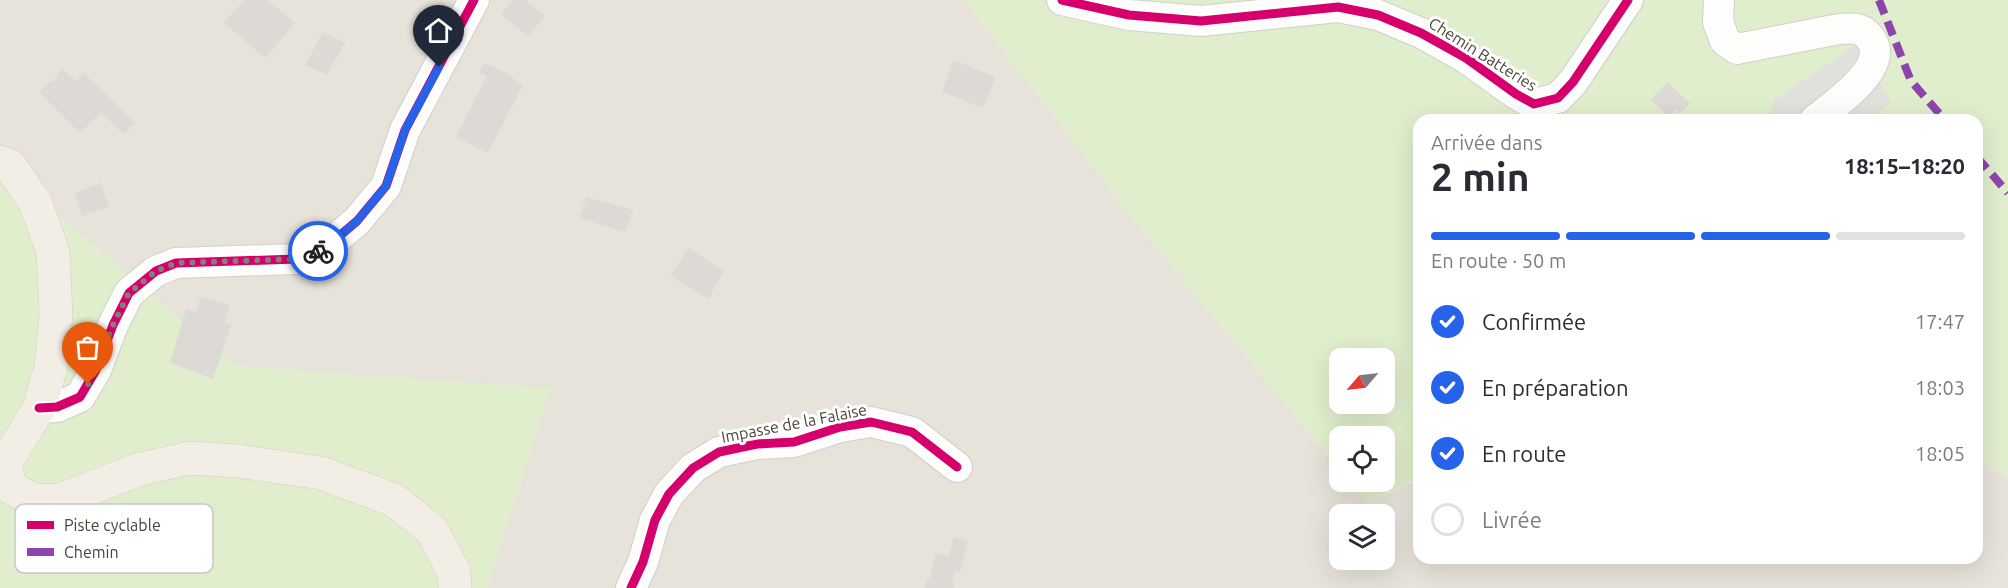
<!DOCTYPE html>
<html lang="fr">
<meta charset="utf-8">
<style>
body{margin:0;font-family:Ubuntu,sans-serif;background:#f7f7f7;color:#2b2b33;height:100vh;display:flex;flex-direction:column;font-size:22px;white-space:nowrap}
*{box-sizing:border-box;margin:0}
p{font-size:20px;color:#7c7c81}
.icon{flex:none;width:33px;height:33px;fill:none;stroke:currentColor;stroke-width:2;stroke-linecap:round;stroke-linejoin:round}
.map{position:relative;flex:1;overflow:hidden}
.side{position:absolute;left:1413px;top:114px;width:570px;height:450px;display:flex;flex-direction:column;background:#fff;border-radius:18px;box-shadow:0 6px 24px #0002}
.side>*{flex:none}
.needle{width:39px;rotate:242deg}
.tools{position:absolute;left:1329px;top:348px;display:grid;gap:12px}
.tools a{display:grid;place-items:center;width:66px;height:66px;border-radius:12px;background:#fff;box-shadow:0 6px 24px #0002;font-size:30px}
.pin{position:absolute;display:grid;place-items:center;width:51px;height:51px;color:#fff;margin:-62px -26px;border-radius:50% 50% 50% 0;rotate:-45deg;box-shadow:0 0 6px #0007}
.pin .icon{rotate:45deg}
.courier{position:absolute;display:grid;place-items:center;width:60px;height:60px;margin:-30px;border:4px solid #2563eb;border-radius:50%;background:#fff;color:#222;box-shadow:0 2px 8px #0007}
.overview em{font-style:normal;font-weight:700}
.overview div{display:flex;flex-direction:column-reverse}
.overview{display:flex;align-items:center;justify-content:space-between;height:102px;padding:0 18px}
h1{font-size:39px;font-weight:700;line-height:45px}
.bar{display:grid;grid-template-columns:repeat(4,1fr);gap:9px 6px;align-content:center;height:72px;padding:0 18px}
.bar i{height:8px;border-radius:4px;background:#e1e1e2}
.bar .active{background:#2563eb}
.bar p{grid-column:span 4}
ol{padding:0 18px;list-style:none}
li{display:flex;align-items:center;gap:18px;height:66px}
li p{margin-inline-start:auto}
li .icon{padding:6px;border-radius:50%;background:#2563eb;color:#fff;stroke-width:4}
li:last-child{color:#7c7c81}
li i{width:33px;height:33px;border:3px solid #e1e1e2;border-radius:50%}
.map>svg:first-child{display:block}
</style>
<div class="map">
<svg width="2008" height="588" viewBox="0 0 2008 588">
<rect width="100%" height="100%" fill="#f3f1ed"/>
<path fill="#e7e3da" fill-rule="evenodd" d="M0 0H964L1144 233 1339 469 1340 482H1350L1369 504 1419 478V558H1977V457L2008 478V588H487L550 389 235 366 0 166ZM1340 514H1384V560H1340Z"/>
<g fill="#e0eecd" fill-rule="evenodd">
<path d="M964 0H2008V478L1977 457V120H1419V477L1368 504 1350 482H1384V436H1340L1339 469 1144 233ZM1340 358H1384V404H1340Z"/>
<path d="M0 166 235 366 551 388 487 588H0Z"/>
</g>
<path fill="#e2e0dc" d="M1857 44 1891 102 1869 120H1770L1775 99Z"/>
<g fill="#dddad5">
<path d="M244 0H268L295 23 265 58 224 23Z"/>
<path d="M513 0H525L545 16 528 36 501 14Z"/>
<path d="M323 32 345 43 327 75 305 65Z"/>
<path d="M953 60 994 76 995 78 983 108 942 92Z"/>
<path d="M484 63 504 72 523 85 488 153 456 137 487 76 479 73Z"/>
<path d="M61 68 75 81 84 73 135 123 123 134 101 112 80 133 39 92 50 81 52 83Z"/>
<path d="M1667 82 1690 103 1680 114 1675 109 1669 117 1651 100Z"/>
<path d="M101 183 109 207 82 216 75 193Z"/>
<path d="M587 197 633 210 625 232 579 218Z"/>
<path d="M688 248 724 271 708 299 670 276Z"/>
<path d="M201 297 230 305 224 322 231 325 213 379 170 363 186 309 196 312Z"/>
<path d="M954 537 968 541 960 572 955 571 952 584 954 586V588H925L927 578H930L935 553 948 557Z"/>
</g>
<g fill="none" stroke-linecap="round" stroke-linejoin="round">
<defs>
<g id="minor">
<path d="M1062 0 1129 15 1201 21 1338 7 1378 15 1421 33 1466 58 1516 94 1534 104 1558 98 1573 82 1628 0"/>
<path d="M1719 0 1718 22 1725 41 1737 49 1839 29C1854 28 1864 27 1872 41 1888 69 1834 105 1815 120"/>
<path d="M39 408 57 407 80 397 96 370 113 325 129 293 156 271 176 263 296 259 324 249 357 221 386 186 405 130 474 0"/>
<path d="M631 588 643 562 655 520 669 494 693 468 719 452 757 444 794 442 840 427 871 422 912 432 957 467"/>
</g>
<path id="major" d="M0 162 10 166 35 202 53 252 56 315 51 367 39 408 5 464 10 487 33 500H60L140 469 190 458 238 461 321 473 394 500 432 530 454 572 455 588"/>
</defs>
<use href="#minor" stroke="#d1cfca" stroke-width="32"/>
<use href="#major" stroke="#d6ceba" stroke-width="34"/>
<use href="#minor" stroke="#fdfdfc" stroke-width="30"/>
<use href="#major" stroke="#f2eee5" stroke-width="33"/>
<g stroke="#8e44ad" stroke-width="8" stroke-dasharray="15 8" stroke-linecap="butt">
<path d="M1879 0 1911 81 1945 120"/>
<path d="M1977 157 2008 193"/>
</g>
<defs>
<g id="cycleway">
<path d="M1062 0 1129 15 1201 21 1338 7 1378 15 1421 33 1466 58 1516 94 1534 104 1558 98 1573 82 1628 0"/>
<path d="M39 408 57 407 80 397 96 370 113 325 129 293 156 271 176 263 296 259 324 249 357 221 386 186 405 130 474 0"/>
<path d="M631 588 643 562 655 520 669 494 693 468 719 452 757 444 794 442 840 427 871 422 912 432 957 467"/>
</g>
</defs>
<use href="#cycleway" stroke="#fff" stroke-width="13"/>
<use href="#cycleway" stroke="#d6006c" stroke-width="9"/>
</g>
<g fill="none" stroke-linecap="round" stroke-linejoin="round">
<path stroke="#858077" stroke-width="6" stroke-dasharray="0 10.8" d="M88 384 96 370 113 325 129 293 156 271 176 263 296 259 318 251"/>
<path stroke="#2563eb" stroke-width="8" d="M318 251 324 249 357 221 386 186 405 130 439 67"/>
</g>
<g text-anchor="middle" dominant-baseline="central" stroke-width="6" stroke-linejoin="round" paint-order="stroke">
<g font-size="16" fill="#4a4338" stroke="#fff">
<text transform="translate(1483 54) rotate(32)">Chemin Batteries</text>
<text transform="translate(794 423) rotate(-11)">Impasse de la Falaise</text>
</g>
</g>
<rect x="15" y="504" width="198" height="69" rx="9" fill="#fff" stroke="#c9c7c3" stroke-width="1.5"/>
<rect x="27" y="521" width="27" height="8" fill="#d6006c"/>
<rect x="27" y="548" width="27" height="8" fill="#8e44ad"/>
<g font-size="16" fill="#4a4338">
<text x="64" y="531">Piste cyclable</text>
<text x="64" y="558">Chemin</text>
</g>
</svg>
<div class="tools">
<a><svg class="needle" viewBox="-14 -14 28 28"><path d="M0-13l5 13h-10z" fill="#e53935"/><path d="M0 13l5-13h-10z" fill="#7c7c81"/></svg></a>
<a><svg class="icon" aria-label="locate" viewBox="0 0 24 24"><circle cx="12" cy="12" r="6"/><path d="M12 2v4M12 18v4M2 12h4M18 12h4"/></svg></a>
<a><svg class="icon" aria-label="layers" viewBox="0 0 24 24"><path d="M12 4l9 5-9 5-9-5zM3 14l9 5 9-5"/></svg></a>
</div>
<div class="pin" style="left:88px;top:384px;background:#ea580c"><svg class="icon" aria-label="bag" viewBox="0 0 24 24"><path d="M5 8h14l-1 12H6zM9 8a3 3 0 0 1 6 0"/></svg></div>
<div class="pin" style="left:439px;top:67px;background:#1f2937"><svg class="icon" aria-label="home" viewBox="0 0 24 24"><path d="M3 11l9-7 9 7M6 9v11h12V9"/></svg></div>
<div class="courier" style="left:318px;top:251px"><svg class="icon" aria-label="bike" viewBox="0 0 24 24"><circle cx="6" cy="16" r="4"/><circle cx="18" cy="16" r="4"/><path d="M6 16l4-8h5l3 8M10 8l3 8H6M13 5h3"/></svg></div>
<section class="side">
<div class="overview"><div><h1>2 min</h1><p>Arrivée dans</p></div><em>18:15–18:20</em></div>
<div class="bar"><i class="active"></i><i class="active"></i><i class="active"></i><i></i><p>En route · 50 m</p></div>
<ol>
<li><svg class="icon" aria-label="check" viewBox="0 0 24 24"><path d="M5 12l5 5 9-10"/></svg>Confirmée<p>17:47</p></li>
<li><svg class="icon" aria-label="check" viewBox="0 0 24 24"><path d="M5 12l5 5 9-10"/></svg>En préparation<p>18:03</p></li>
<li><svg class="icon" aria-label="check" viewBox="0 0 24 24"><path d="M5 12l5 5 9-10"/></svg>En route<p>18:05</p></li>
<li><i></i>Livrée</li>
</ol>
</section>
</div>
